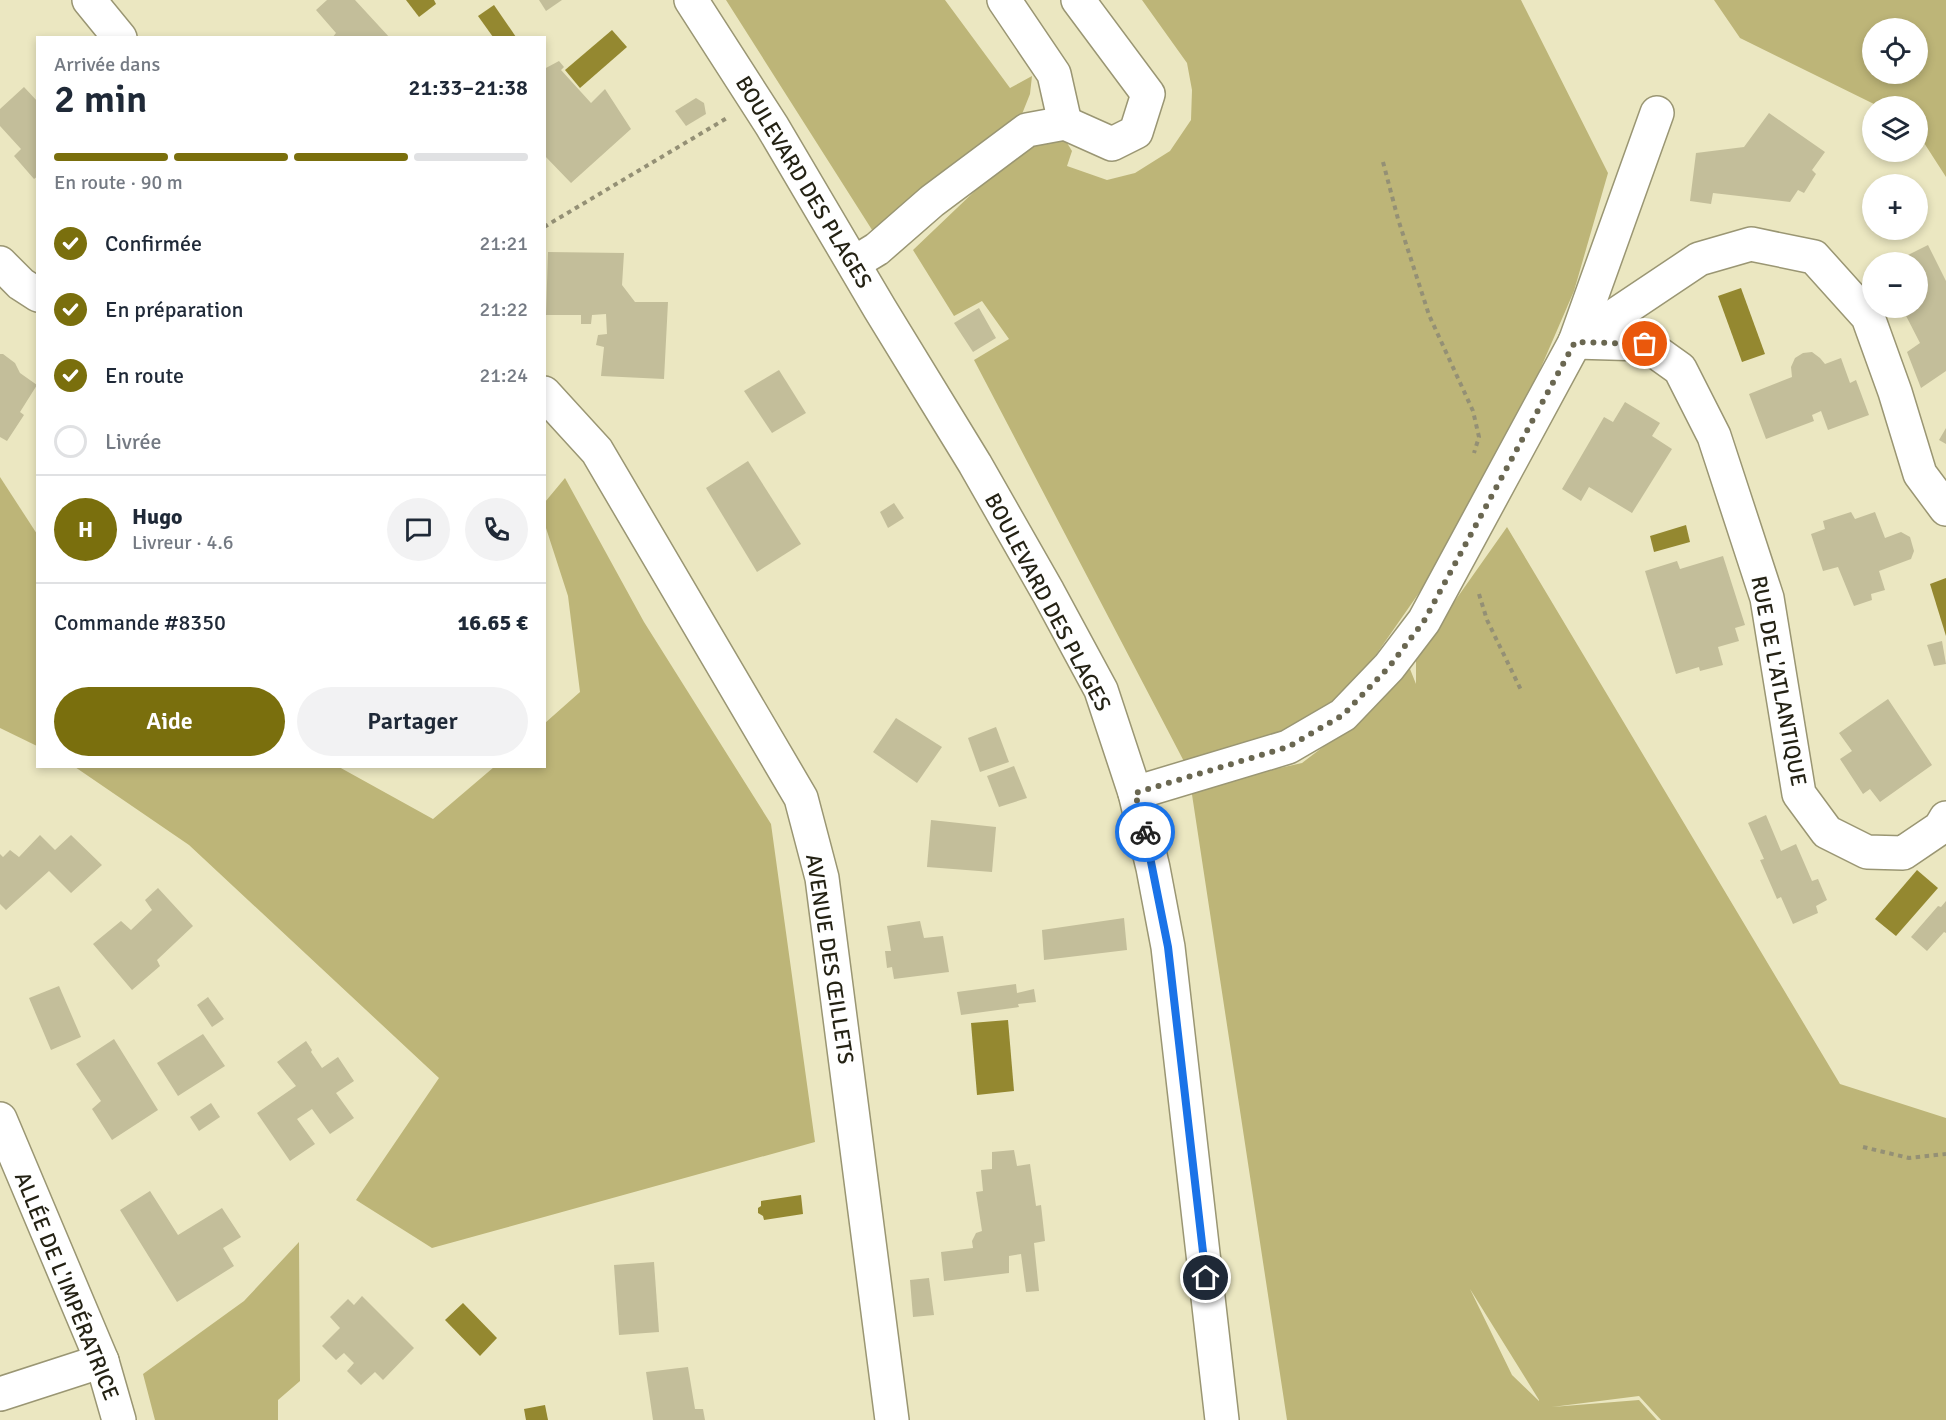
<!DOCTYPE html>
<html lang="fr">
<meta charset="utf-8">
<style>
body{margin:0;font-family:Signika,sans-serif;background:#f2f2f3;color:#1f2937;height:100vh;display:flex;flex-direction:column;font-size:22px;white-space:nowrap}
*{box-sizing:border-box;margin:0}
p{font-size:20px;color:#747a83}
.icon{flex:none;width:33px;height:33px;fill:none;stroke:currentColor;stroke-width:2;stroke-linecap:round;stroke-linejoin:round}
.map{position:relative;flex:1;overflow:hidden}
.panel{position:absolute;left:36px;top:36px;width:510px;height:732px;display:flex;flex-direction:column;background:#fff;border-radius:0px;box-shadow:0 3px 9px #0003}
.panel>*{flex:none}
.controls{position:absolute;left:1862px;top:18px;display:grid;gap:12px}
.controls a{display:grid;place-items:center;width:66px;height:66px;border-radius:50%;background:#fff;box-shadow:0 3px 9px #0003;font-size:30px}
.pin{position:absolute;display:grid;place-items:center;width:51px;height:51px;color:#fff;margin:-26px;border:3px solid #fff;border-radius:50%;box-shadow:0 2px 6px #0007}
.courier{position:absolute;display:grid;place-items:center;width:60px;height:60px;margin:-30px;border:4px solid #1a73e8;border-radius:50%;background:#fff;color:#222;box-shadow:0 2px 8px #0007}
.head em{font-style:normal;font-weight:600}
.head div{display:flex;flex-direction:column-reverse}
.head{display:flex;align-items:center;justify-content:space-between;height:102px;padding:0 18px}
h1{font-size:39px;font-weight:600;line-height:45px}
.bar{display:grid;grid-template-columns:repeat(4,1fr);gap:9px 6px;align-content:center;height:72px;padding:0 18px}
.bar i{height:8px;border-radius:4px;background:#e0e1e3}
.bar .on{background:#7a6f0d}
.bar p{grid-column:span 4}
.line{display:flex;align-items:center;gap:15px;padding:0 18px;border-top:2px solid #e0e1e3}
.line div{flex:1}
.round{display:grid;place-items:center;flex:none;width:63px;height:63px;border-radius:32px;background:#f2f2f3}
ol{padding:0 18px;list-style:none}
li{display:flex;align-items:center;gap:18px;height:66px}
li p{margin-inline-start:auto}
li .icon{padding:6px;border-radius:50%;background:#7a6f0d;color:#fff;stroke-width:4}
li:last-child{color:#747a83}
li i{width:33px;height:33px;border:3px solid #e0e1e3;border-radius:50%}
.primary-button{display:flex;gap:12px;margin-top:auto;padding:12px 18px}
.primary-button a{flex:1;height:69px;border-radius:36px;background:#7a6f0d;color:#fff;font-size:24px;font-weight:600;line-height:69px;text-align:center}
.primary-button a+a{background:#f2f2f3;color:#1f2937}
.map>svg:first-child{display:block}
</style>
<div class="map">
<svg width="1946" height="1420" viewBox="0 0 1946 1420">
<rect width="100%" height="100%" fill="#ebe7c1"/>
<g fill="#bdb578" fill-rule="evenodd">
<path d="M726 0H945L1010 88 1032 76 1030 94 1022 114 874 233Z"/>
<path d="M1142 0H1521L1608 173 1574 291 1523 409 1444 557 1366 669 1334 705 1277 742 1189 771 974 360 1009 339 982 301 954 316 913 250 1001 166 1023 148 1064 138 1072 151 1067 166 1107 180 1135 173 1170 151 1191 120 1192 90 1187 63Z"/>
<path d="M1714 0H1946V177L1917 132V106H1878L1740 38ZM1917 28V74H1872V28Z"/>
<path d="M0 477 37 534V746L0 728Z"/>
<path d="M565 478 644 622 771 824 815 1142 432 1248 356 1200 439 1078 189 845 75 767H339L433 819 494 767 544 766 545 723 580 692 568 596 545 525V502Z"/>
<path d="M1507 527 1840 1084 1946 1118V1420H1661L1639 1396 1552 1407 1639 1400 1657 1420H1287L1191 788 1302 763 1353 724 1408 664 1416 684V656ZM1470 1289 1539 1400V1401L1512 1375Z"/>
<path d="M299 1242 300 1381 278 1400V1420H155L143 1374 244 1301Z"/>
</g>
<g fill="#948830">
<path d="M406 0H434L436 4 419 17Z"/>
<path d="M494 5 516 37H493L478 16Z"/>
<path d="M612 30 627 47 580 88 565 70Z"/>
<path d="M1741 288 1765 354 1742 362 1718 296Z"/>
<path d="M1686 525 1690 542 1654 552 1650 536Z"/>
<path d="M1946 578V636L1930 584Z"/>
<path d="M1917 870 1938 888 1896 936 1875 919Z"/>
<path d="M1008 1020 1014 1091 977 1095 971 1023Z"/>
<path d="M801 1195 803 1214 764 1220 763 1216 758 1213V1208L761 1206V1201Z"/>
<path d="M463 1303 497 1338 480 1356 445 1320Z"/>
<path d="M545 1405 548 1420H526L524 1409Z"/>
</g>
<g fill="#c3be9a">
<path d="M327 0H355L390 38H332L336 33 316 10Z"/>
<path d="M539 0H562L546 11Z"/>
<path d="M559 61 564 67 561 70 591 103 605 89 631 129 571 183 544 155V69Z"/>
<path d="M24 87 38 102V176L34 179 14 156 21 149 0 126V109Z"/>
<path d="M696 98 704 103 706 114 686 126 675 111Z"/>
<path d="M1769 113 1825 152 1812 170 1816 174 1804 193 1798 190 1790 202 1713 193 1711 204 1690 201 1696 153 1744 147Z"/>
<path d="M1928 245 1946 281V371L1921 388 1907 352 1920 343 1902 308H1917V262H1894Z"/>
<path d="M548 252 624 253 622 285 635 302H668L664 379 601 376 604 347 596 345 598 335 607 334 606 314 592 315 591 324H581V315H546Z"/>
<path d="M979 308 996 338 973 352 954 323Z"/>
<path d="M1812 352 1820 358 1825 364 1841 358 1850 383 1856 380 1869 415 1828 430 1821 411 1812 415 1814 421 1766 439 1749 394 1792 377 1791 367 1795 358 1803 353Z"/>
<path d="M0 354H3L15 363 20 373 37 385 20 412 24 415 7 441 0 437Z"/>
<path d="M779 370 806 413 772 433 744 391Z"/>
<path d="M1625 402 1660 423 1652 436 1672 449 1632 513 1589 487 1581 501 1562 489 1604 417 1613 422Z"/>
<path d="M1946 428V444L1939 440Z"/>
<path d="M748 461 801 544 757 572 706 488Z"/>
<path d="M894 503 904 518 888 528 880 512Z"/>
<path d="M1851 512 1855 519 1875 512 1885 538 1901 532 1910 537 1914 551 1911 559 1879 571 1885 590 1871 594 1872 600 1854 606 1838 567 1823 571 1811 534 1825 529 1823 521Z"/>
<path d="M1723 556 1745 625 1735 628 1739 641 1718 647 1723 665 1700 671 1699 667 1676 674 1645 571 1677 561 1680 569Z"/>
<path d="M1942 641 1946 664 1934 666 1927 645Z"/>
<path d="M1888 699 1932 765 1880 802 1870 789 1863 794 1840 759 1852 751 1839 733Z"/>
<path d="M896 718 942 747 917 783 873 752Z"/>
<path d="M996 727 1009 762 980 772 968 738Z"/>
<path d="M1014 766 1027 798 999 807 987 776Z"/>
<path d="M1766 815 1781 851 1796 844 1812 881 1818 879 1827 900 1816 906 1818 913 1793 924 1781 897 1777 899 1760 860 1764 859 1748 823Z"/>
<path d="M931 820 996 827 992 872 927 867Z"/>
<path d="M40 835 55 850 71 835 102 865 71 893 49 871 6 910 0 904V854L3 857 10 850 19 857Z"/>
<path d="M158 888 193 926 157 960 160 966 132 990 93 944 121 921 131 930 152 910 145 900Z"/>
<path d="M1946 901V933L1944 932 1927 951 1911 937 1938 906 1941 907Z"/>
<path d="M1124 918 1127 950 1044 960 1042 930Z"/>
<path d="M920 921 924 938 943 936 949 972 894 979 892 967 887 968 885 951H891L887 926Z"/>
<path d="M1016 984 1017 993 1034 989 1036 1002 1018 1004 1019 1007 961 1015 957 992Z"/>
<path d="M59 986 81 1037 51 1050 29 998Z"/>
<path d="M208 997 224 1019 212 1027 197 1005Z"/>
<path d="M203 1034 225 1066 178 1096 157 1063Z"/>
<path d="M114 1039 158 1110 112 1140 92 1109 101 1101 76 1064Z"/>
<path d="M306 1041 312 1050 311 1052 322 1068 338 1057 354 1081 336 1093 354 1118 330 1134 312 1109 297 1119 315 1144 290 1161 257 1113 296 1086 277 1062Z"/>
<path d="M211 1103 220 1117 199 1131 190 1117Z"/>
<path d="M1014 1150 1017 1166 1030 1164 1036 1206 1041 1205 1045 1241 1034 1243 1039 1291 1026 1292 1021 1254 1009 1256V1273L944 1281 941 1252 973 1248 972 1241 976 1233 982 1231 976 1192 983 1191 981 1170 992 1169V1152Z"/>
<path d="M150 1191 178 1235 222 1208 241 1237 223 1248 234 1266 177 1302 120 1210Z"/>
<path d="M654 1262 659 1332 619 1335 614 1265Z"/>
<path d="M929 1278 934 1315 913 1317 910 1280Z"/>
<path d="M362 1296 414 1348 383 1380 375 1372 361 1385 347 1371 354 1363 344 1353 336 1360 322 1346 340 1328 330 1317 348 1299 354 1305Z"/>
<path d="M688 1367 695 1409H703L705 1420H653L646 1372Z"/>
</g>
<g fill="none" stroke-linecap="round" stroke-linejoin="round">
<defs>
<g id="minor">
<path d="M89 0 120 38"/>
<path d="M1004 0 1054 74 1065 123"/>
<path d="M0 263 21 284 38 295"/>
<path d="M854 263 877 249 932 201 1027 130 1065 123 1112 144 1136 132 1148 94 1078 0"/>
<path d="M1575 342 1645 344 1680 369 1714 436 1767 598 1799 794 1827 832 1867 852 1903 853 1940 828 1946 818"/>
<path d="M1575 342 1699 259 1751 244 1814 257 1868 317 1895 392 1920 474 1946 509"/>
<path d="M544 393 597 451 801 798 822 878 892 1420"/>
<path d="M1135 793 1288 747 1343 715 1389 667 1424 621 1575 342 1657 113"/>
<path d="M0 1119 102 1361 119 1420"/>
<path d="M0 1394 102 1361"/>
</g>
<path id="major" d="M691 0 772 126 880 309 975 464 1048 592 1101 690 1135 793 1153 868 1168 947 1222 1420"/>
</defs>
<use href="#minor" stroke="#9a9673" stroke-width="36"/>
<use href="#major" stroke="#9a9673" stroke-width="36"/>
<g stroke="#949075" stroke-width="4" stroke-dasharray="4.5 4.5" stroke-linecap="butt">
<path d="M1383 162 1398 219 1429 315 1473 411 1479 437 1474 453"/>
<path d="M544 227 727 118"/>
<path d="M1479 594 1487 620 1522 692"/>
<path d="M1863 1147 1909 1158 1946 1154"/>
</g>
<use href="#minor" stroke="#fff" stroke-width="33"/>
<use href="#major" stroke="#fff" stroke-width="33"/>
</g>
<g fill="none" stroke-linecap="round" stroke-linejoin="round">
<path stroke="#6a6751" stroke-width="6" stroke-dasharray="0 10.8" d="M1145 832 1135 793 1288 747 1343 715 1389 667 1424 621 1575 342 1645 344"/>
<path stroke="#1a73e8" stroke-width="8" d="M1145 832 1168 947 1206 1278"/>
</g>
<g text-anchor="middle" dominant-baseline="central" stroke-width="5" stroke-linejoin="round" paint-order="stroke">
<g font-size="22" fill="#242214" stroke="#fff">
<text transform="translate(804 182) rotate(59)">BOULEVARD DES PLAGES</text>
<text transform="translate(1048 602) rotate(62)">BOULEVARD DES PLAGES</text>
<text transform="translate(1779 681) rotate(79)">RUE DE L'ATLANTIQUE</text>
<text transform="translate(830 959) rotate(81)">AVENUE DES ŒILLETS</text>
<text transform="translate(67 1286) rotate(68)">ALLÉE DE L'IMPÉRATRICE</text>
</g>
</g>
</svg>
<div class="controls">
<a><svg class="icon" aria-label="locate" viewBox="0 0 24 24"><circle cx="12" cy="12" r="6"/><path d="M12 2v4M12 18v4M2 12h4M18 12h4"/></svg></a>
<a><svg class="icon" aria-label="layers" viewBox="0 0 24 24"><path d="M12 4l9 5-9 5-9-5zM3 14l9 5 9-5"/></svg></a>
<a>+</a>
<a>−</a>
</div>
<div class="pin" style="left:1645px;top:344px;background:#ea580c"><svg class="icon" aria-label="bag" viewBox="0 0 24 24"><path d="M5 8h14l-1 12H6zM9 8a3 3 0 0 1 6 0"/></svg></div>
<div class="pin" style="left:1206px;top:1278px;background:#1f2937"><svg class="icon" aria-label="home" viewBox="0 0 24 24"><path d="M3 11l9-7 9 7M6 9v11h12V9"/></svg></div>
<div class="courier" style="left:1145px;top:832px"><svg class="icon" aria-label="bike" viewBox="0 0 24 24"><circle cx="6" cy="16" r="4"/><circle cx="18" cy="16" r="4"/><path d="M6 16l4-8h5l3 8M10 8l3 8H6M13 5h3"/></svg></div>
<section class="panel">
<div class="head"><div><h1>2 min</h1><p>Arrivée dans</p></div><em>21:33–21:38</em></div>
<div class="bar"><i class="on"></i><i class="on"></i><i class="on"></i><i></i><p>En route · 90 m</p></div>
<ol>
<li><svg class="icon" aria-label="check" viewBox="0 0 24 24"><path d="M5 12l5 5 9-10"/></svg>Confirmée<p>21:21</p></li>
<li><svg class="icon" aria-label="check" viewBox="0 0 24 24"><path d="M5 12l5 5 9-10"/></svg>En préparation<p>21:22</p></li>
<li><svg class="icon" aria-label="check" viewBox="0 0 24 24"><path d="M5 12l5 5 9-10"/></svg>En route<p>21:24</p></li>
<li><i></i>Livrée</li>
</ol>
<div class="line" style="height:108px"><b class="round" style="background:#7a6f0d;color:#fff">H</b><div><b>Hugo</b><p>Livreur · 4.6</p></div><a class="round"><svg class="icon" aria-label="chat" viewBox="0 0 24 24"><path d="M4 5h16v11H9l-5 4z"/></svg></a><a class="round"><svg class="icon" aria-label="phone" viewBox="0 0 24 24"><path d="M5 4h4l2 5-3 2q2 4 5 5l2-3 5 2v4C11 20 4 13 5 4z"/></svg></a></div>
<div class="line" style="height:78px"><div>Commande #8350</div><b>16.65 €</b></div>
<div class="primary-button"><a>Aide</a><a>Partager</a></div>
</section>
</div>
